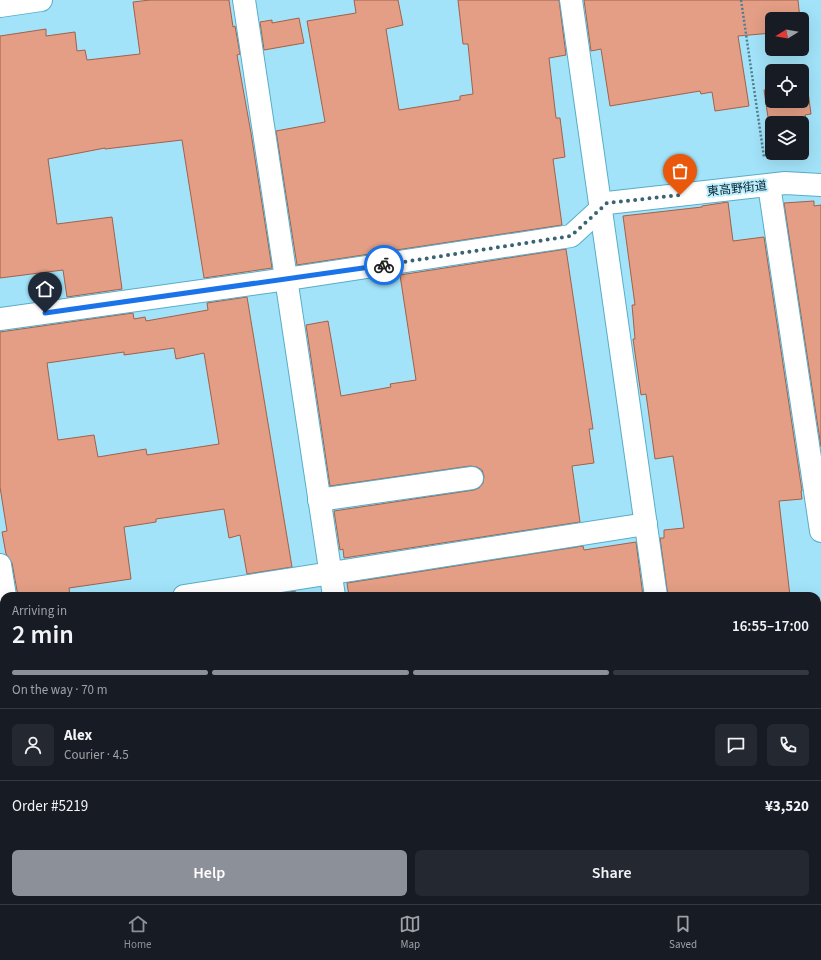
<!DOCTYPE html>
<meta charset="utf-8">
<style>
body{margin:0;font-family:"Source Sans 3","Noto Sans JP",sans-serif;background:#242831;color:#f1f3f6;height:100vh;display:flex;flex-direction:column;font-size:15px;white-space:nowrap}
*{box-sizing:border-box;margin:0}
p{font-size:13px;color:#9ea1a6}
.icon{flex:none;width:22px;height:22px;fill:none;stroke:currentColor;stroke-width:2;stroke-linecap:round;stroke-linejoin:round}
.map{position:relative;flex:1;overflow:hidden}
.side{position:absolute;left:0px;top:592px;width:821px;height:312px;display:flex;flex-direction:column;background:#171b24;border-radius:12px 12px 0 0;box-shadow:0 4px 16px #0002}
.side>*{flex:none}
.needle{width:26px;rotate:259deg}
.fabs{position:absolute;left:765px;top:12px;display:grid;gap:8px}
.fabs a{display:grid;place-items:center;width:44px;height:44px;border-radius:6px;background:#171b24;box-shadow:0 4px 16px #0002;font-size:20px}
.pin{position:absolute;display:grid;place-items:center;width:34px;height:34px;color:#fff;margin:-41px -17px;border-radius:50% 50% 50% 0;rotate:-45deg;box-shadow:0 0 4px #0007}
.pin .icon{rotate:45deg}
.courier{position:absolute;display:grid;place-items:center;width:40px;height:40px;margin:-20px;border:3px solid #1a73e8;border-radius:50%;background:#fff;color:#222;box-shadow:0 1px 5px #0007}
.headline em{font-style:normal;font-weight:600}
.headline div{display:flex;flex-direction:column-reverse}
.headline{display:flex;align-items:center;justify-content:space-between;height:68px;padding:0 12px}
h1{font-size:26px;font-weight:600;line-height:30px}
.bar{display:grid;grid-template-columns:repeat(4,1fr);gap:6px 4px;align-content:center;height:48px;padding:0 12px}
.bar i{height:5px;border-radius:3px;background:#363941}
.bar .current{background:#8c9099}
.bar p{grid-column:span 4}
.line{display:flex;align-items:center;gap:10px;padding:0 12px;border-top:1px solid #363941}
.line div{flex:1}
.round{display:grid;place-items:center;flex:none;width:42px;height:42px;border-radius:6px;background:#242831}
.cta{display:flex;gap:8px;margin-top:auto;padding:8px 12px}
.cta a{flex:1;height:46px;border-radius:6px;background:#8c9099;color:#fff;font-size:16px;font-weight:600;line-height:46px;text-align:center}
.cta a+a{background:#242831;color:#f1f3f6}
.dock{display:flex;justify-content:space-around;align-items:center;height:56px;border-top:1px solid #363941;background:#171b24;font-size:11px;color:#9ea1a6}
.dock a{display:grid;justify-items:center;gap:2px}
.dock .current{color:#8c9099}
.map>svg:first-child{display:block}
</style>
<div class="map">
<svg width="821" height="904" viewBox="0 0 821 904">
<rect width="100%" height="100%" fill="#a2e3f9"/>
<g fill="#e39e85" stroke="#a1614a" fill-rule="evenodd">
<path d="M150 0H229L233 27 235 26 240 54 237 55 251 133 272 268 204 278 182 140 105 149V148L48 159 57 224 112 217 122 289 67 297 63 270 0 278V36L46 29V36L75 32 77 51 85 50 87 60 140 54 133 2Z"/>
<path d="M354 0H398L403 25 386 29 399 110 460 100V96L473 94 468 44H463L458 0H559L566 55 549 58 556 118H560L565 157 553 159 562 225 297 265 276 131 325 122 307 21 356 13Z"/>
<path d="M584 0H798L800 19H772V33L738 36 749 106 715 111 712 92 701 94 700 91 610 106 601 49 591 51Z"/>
<path d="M299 18 304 43 264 50 260 22 272 20V23Z"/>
<path d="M807 84 811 114 805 115 807 125 802 126V123H772V130L770 131 764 90 772 89V101H802V85Z"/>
<path d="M814 201V206L821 205V447L784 203Z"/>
<path d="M728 202 733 241 764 237 802 491H801L802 499 779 501 790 596H668L660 538H664V530L684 528 673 456 655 459 646 394 641 395 633 339H635L632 305H635L623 216 702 207V206Z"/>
<path d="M566 249 593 429H589L594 463 572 466 580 522 344 558 343 549 340 550 334 511 474 490 479 488 483 483 484 476 482 470 477 467 470 466 330 486 306 325 328 321 341 396 391 387 390 384 416 380 400 275Z"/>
<path d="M247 297 292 567 247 574 240 535 229 538 224 509 156 519V522L124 527 131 579 69 588 70 596H18L12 563 6 554 2 532 7 531 0 487V332L133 313 134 319 145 317 146 321 208 310 207 303ZM174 348 176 359 204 353 219 444 147 455 146 449 98 457 94 435 58 440 47 363 124 352V355Z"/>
<path d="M636 542 643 596H349L347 583 583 546 584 550Z"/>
<path d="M295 591 296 596H265Z"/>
</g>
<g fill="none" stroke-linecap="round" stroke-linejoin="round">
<defs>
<g id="minor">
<path d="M244 0 334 596"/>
<path d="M571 0 656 596"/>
<path d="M0 6 41 0"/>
<path d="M769 185 821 531"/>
<path d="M0 319 287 279 571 236 607 203 785 183 821 185"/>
<path d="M319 500 472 478"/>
<path d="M0 565 5 596"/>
<path d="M184 596 646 524"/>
<path d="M0 625 4 624"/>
<path d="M817 734H821"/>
<path d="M0 894 4 893"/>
<path d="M181 900 182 904"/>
<path d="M461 900 462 904"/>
<path d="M702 900 703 904"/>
</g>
</defs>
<use href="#minor" stroke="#58adc8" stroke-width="24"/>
<path stroke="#4f7f8f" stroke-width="2.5" stroke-dasharray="2 2" stroke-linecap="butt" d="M741 0 764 157"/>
<use href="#minor" stroke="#fff" stroke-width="22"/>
</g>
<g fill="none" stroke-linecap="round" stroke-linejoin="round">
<path stroke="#396473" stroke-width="4" stroke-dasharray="0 7.2" d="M384 265 571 236 607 203 680 195"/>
<path stroke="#1a73e8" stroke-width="5" d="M45 313 384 265"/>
</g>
<g text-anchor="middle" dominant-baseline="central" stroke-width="4" stroke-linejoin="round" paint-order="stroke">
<g font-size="12" fill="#00202b" stroke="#beeefe">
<text transform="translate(737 189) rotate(-6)">東高野街道</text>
</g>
</g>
</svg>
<div class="fabs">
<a><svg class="needle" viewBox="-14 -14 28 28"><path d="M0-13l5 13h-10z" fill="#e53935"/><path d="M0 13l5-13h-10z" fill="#9ea1a6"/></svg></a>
<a><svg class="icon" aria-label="locate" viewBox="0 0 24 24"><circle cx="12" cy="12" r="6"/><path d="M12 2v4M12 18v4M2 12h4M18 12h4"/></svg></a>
<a><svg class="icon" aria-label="layers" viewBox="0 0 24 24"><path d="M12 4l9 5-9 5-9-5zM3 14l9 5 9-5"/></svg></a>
</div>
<div class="pin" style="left:680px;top:195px;background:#ea580c"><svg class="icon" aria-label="bag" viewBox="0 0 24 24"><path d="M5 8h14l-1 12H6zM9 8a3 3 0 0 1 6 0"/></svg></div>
<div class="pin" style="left:45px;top:313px;background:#1f2937"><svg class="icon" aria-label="home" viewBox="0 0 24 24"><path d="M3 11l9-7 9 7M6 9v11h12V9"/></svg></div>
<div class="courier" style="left:384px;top:265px"><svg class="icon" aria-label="bike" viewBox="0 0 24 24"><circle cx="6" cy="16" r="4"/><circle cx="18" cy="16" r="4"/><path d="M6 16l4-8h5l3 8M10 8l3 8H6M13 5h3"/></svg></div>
<section class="side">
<div class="headline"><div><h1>2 min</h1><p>Arriving in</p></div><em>16:55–17:00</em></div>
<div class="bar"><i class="current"></i><i class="current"></i><i class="current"></i><i></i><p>On the way · 70 m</p></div>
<div class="line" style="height:72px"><a class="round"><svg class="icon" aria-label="person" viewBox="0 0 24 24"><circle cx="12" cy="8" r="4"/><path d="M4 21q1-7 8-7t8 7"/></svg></a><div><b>Alex</b><p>Courier · 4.5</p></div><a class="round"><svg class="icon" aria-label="chat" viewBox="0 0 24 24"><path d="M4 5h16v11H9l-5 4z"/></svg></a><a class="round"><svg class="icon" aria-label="phone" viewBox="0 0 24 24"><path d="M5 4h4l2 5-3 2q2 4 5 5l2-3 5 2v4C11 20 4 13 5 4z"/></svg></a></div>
<div class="line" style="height:52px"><div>Order #5219</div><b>¥3,520</b></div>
<div class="cta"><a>Help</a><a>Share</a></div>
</section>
</div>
<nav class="dock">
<a class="current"><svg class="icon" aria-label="home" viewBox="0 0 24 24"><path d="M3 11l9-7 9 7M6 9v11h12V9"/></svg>Home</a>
<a><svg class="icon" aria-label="map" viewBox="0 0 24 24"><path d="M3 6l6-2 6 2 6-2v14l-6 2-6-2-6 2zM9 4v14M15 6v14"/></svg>Map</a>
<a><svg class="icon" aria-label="saved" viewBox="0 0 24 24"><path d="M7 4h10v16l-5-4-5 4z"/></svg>Saved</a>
</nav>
